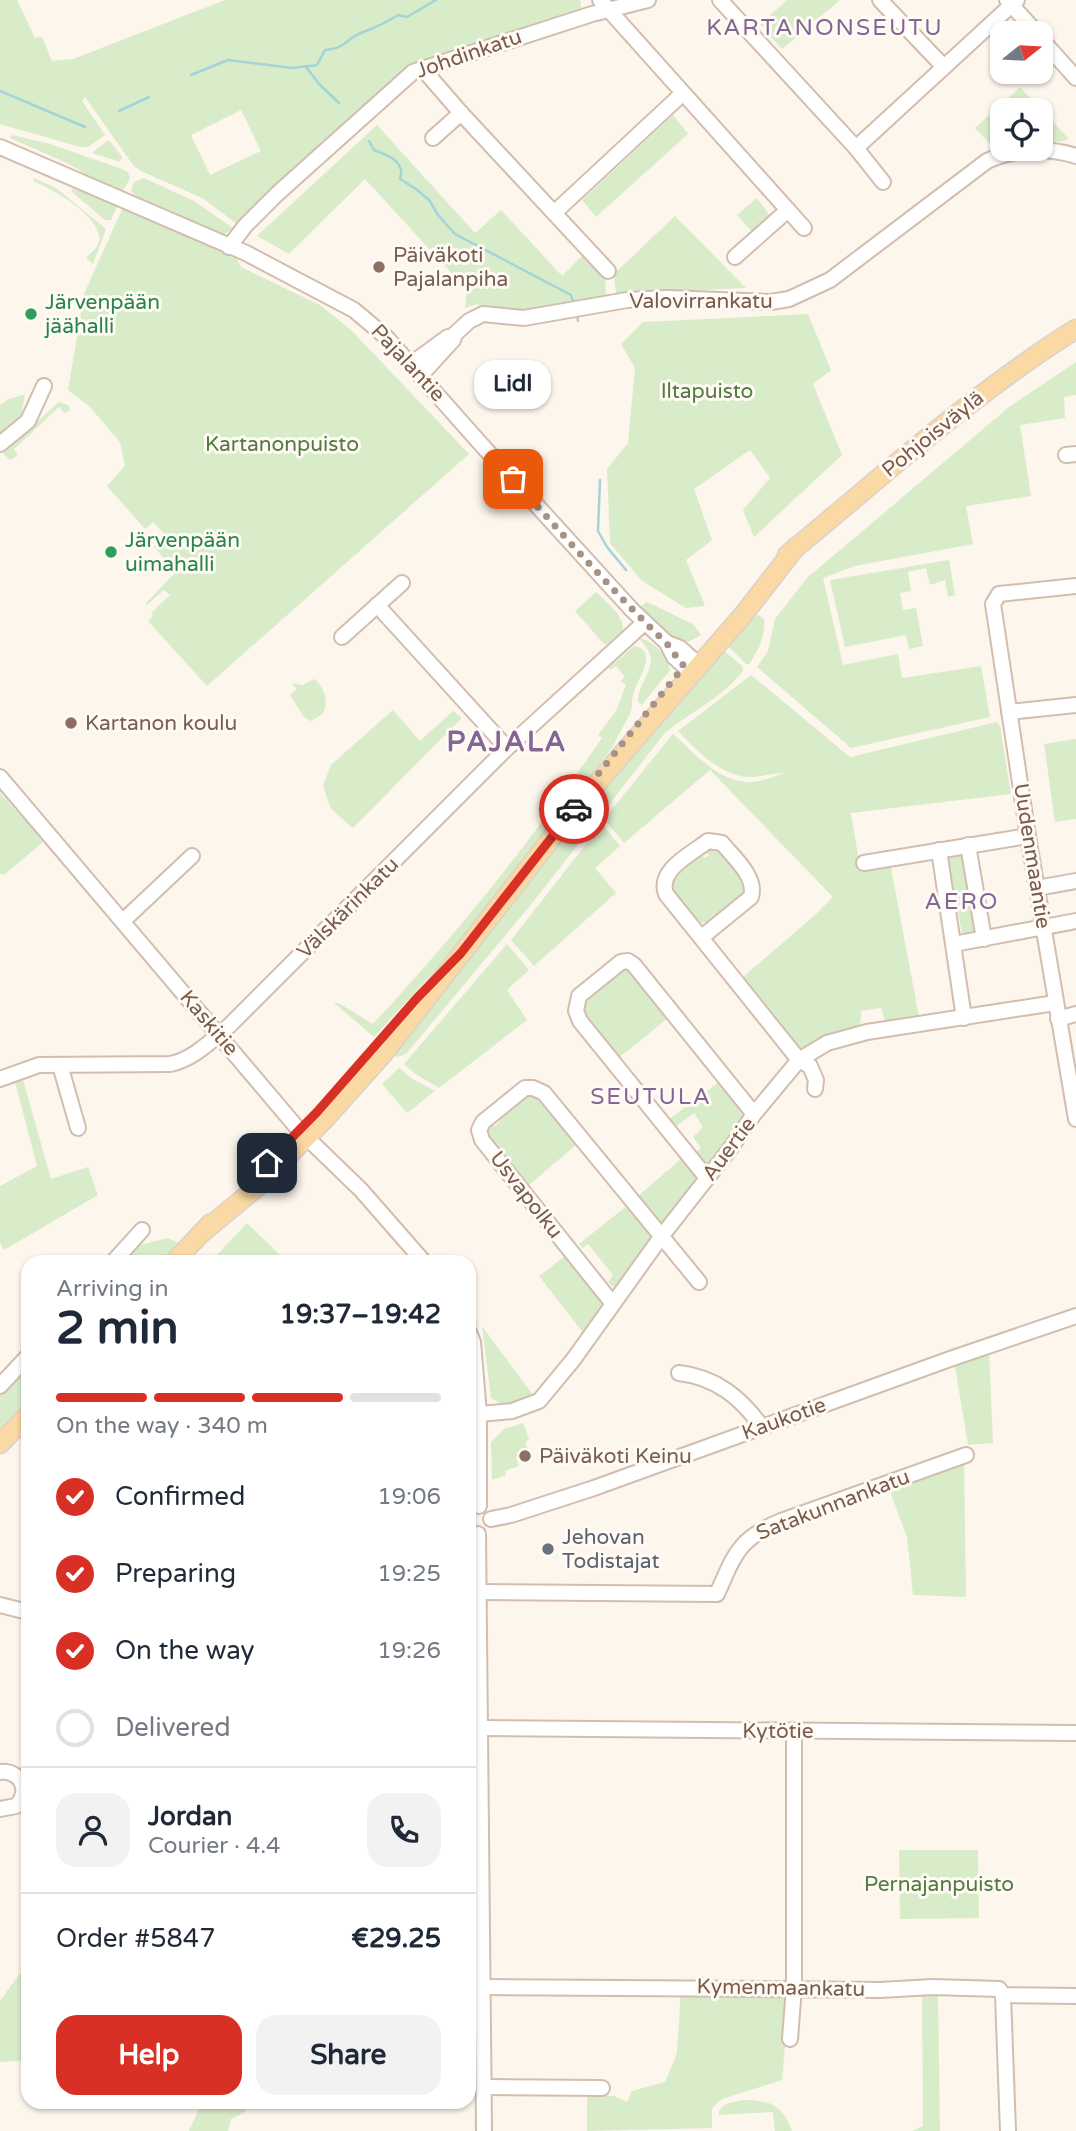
<!DOCTYPE html>
<meta charset="utf-8">
<style>
body{margin:0;font-family:"Varela Round",sans-serif;background:#f2f2f3;color:#1f2937;height:100vh;display:flex;flex-direction:column;font-size:26px;white-space:nowrap}
*{box-sizing:border-box;margin:0}
p{font-size:23px;color:#747a83}
.icon{flex:none;width:38px;height:38px;fill:none;stroke:currentColor;stroke-width:2;stroke-linecap:round;stroke-linejoin:round}
.map{position:relative;flex:1;overflow:hidden}
.details{position:absolute;left:21px;top:1255px;width:455px;height:854px;display:flex;flex-direction:column;background:#fff;border-radius:21px;box-shadow:0 2px 5px #0004}
.details>*{flex:none}
.needle{width:46px;rotate:72deg}
.fabs{position:absolute;left:990px;top:21px;display:grid;gap:14px}
.fabs a{display:grid;place-items:center;width:63px;height:63px;border-radius:14px;background:#fff;box-shadow:0 2px 5px #0004;font-size:35px}
.pin{position:absolute;display:grid;place-items:center;width:60px;height:60px;color:#fff;margin:-30px;border-radius:14px;box-shadow:0 4px 10px #0006}
.courier{position:absolute;display:grid;place-items:center;width:70px;height:70px;margin:-35px;border:5px solid #d93025;border-radius:50%;background:#fff;color:#222;box-shadow:0 2px 9px #0007}
.bubble{position:absolute;height:49px;border-radius:21px;background:#fff;box-shadow:0 2px 5px #0004;font-size:23px;font-weight:800;line-height:49px;text-align:center}
.head em{font-style:normal;font-weight:800}
.head div{display:flex;flex-direction:column-reverse}
.head{display:flex;align-items:center;justify-content:space-between;height:119px;padding:0 35px}
h1{font-size:46px;font-weight:800;line-height:52px}
.bar{display:grid;grid-template-columns:repeat(4,1fr);gap:10px 7px;align-content:center;height:84px;padding:0 35px}
.bar i{height:9px;border-radius:5px;background:#e0e1e3}
.bar .active{background:#d93025}
.bar p{grid-column:span 4}
.line{display:flex;align-items:center;gap:18px;padding:0 35px;border-top:2px solid #e0e1e3}
.line div{flex:1}
.round{display:grid;place-items:center;flex:none;width:74px;height:74px;border-radius:21px;background:#f2f2f3}
ol{padding:0 35px;list-style:none}
li{display:flex;align-items:center;gap:21px;height:77px}
li p{margin-inline-start:auto}
li .icon{padding:7px;border-radius:50%;background:#d93025;color:#fff;stroke-width:4}
li:last-child{color:#747a83}
li i{width:38px;height:38px;border:4px solid #e0e1e3;border-radius:50%}
.primary-button{display:flex;gap:14px;margin-top:auto;padding:14px 35px}
.primary-button a{flex:1;height:80px;border-radius:21px;background:#d93025;color:#fff;font-size:28px;font-weight:800;line-height:80px;text-align:center}
.primary-button a+a{background:#f2f2f3;color:#1f2937}
.map>svg:first-child{display:block}
</style>
<div class="map">
<svg width="1076" height="2131" viewBox="0 0 1076 2131">
<rect width="100%" height="100%" fill="#fdf6ec"/>
<g fill="#d8ecc9" fill-rule="evenodd">
<path d="M0 0H17L35 38 42 37 52 61 73 59 225 0H580L581 8 419 62 410 67 237 224 204 199 141 171 133 165 85 97 82 101 105 135 88 147H80L0 124ZM241 110 261 151 210 175 191 135Z"/>
<path d="M787 0H840L782 49 760 24Z"/>
<path d="M1020 87 1069 139 1059 142 1041 140V110H1003V143L990 144 975 128Z"/>
<path d="M673 115 688 134 596 217 582 200Z"/>
<path d="M377 125 475 233 501 210 562 276 586 252 605 273 606 298C568 304 512 322 477 304L465 308 467 290 365 179 289 254 257 236Z"/>
<path d="M12 135 50 144 122 169 128 172 130 178 122 193 107 187 69 164 10 138Z"/>
<path d="M107 141H110L122 157 120 162 92 153Z"/>
<path d="M34 178 56 188 106 229 93 264 86 258 96 248 100 239C97 213 54 190 33 181Z"/>
<path d="M144 178 194 201 233 228 225 234 218 233 141 201 131 191 134 182Z"/>
<path d="M72 189 91 193 117 206 111 220H105L71 191Z"/>
<path d="M757 198 771 217 754 234 737 215Z"/>
<path d="M123 207 237 259 241 267 320 305 351 330 469 454 207 686 148 621 153 616 151 613 170 595 164 590 147 605 146 603 175 573 154 546 165 535 153 522 145 529 107 486 125 466 120 442 89 406 68 390 84 294Z"/>
<path d="M675 216 746 288 616 294 614 274Z"/>
<path d="M808 314 831 370 813 384 842 455 754 537 743 510 770 478 750 450 694 489 712 540 686 560 705 606 686 608 642 581 610 543 607 469 628 443 635 368 621 344 643 322Z"/>
<path d="M1076 362V395L1064 397 1065 418 1020 425 1031 496 966 506 973 544 855 566 823 578 843 665 898 654 902 678 981 666 990 717 851 748 757 667 768 651 775 619 807 578 1009 407Z"/>
<path d="M25 394 21 419 0 438V405L7 400Z"/>
<path d="M59 402 68 405 70 410 65 413 59 407 14 449 18 455 10 460 3 453Z"/>
<path d="M949 560 955 595 948 597 945 580 930 585 926 568 908 572 911 591 900 593 903 610 916 608 923 646 909 649 906 635 845 647 830 580Z"/>
<path d="M596 592C607 603 623 614 623 630L607 644H604L575 611Z"/>
<path d="M647 602 693 624 701 635 688 642 669 636 640 607Z"/>
<path d="M758 615 764 619C766 634 758 652 749 664H746L727 645 751 619Z"/>
<path d="M639 638C653 640 668 656 670 670L642 705 638 702C637 685 657 668 649 652 647 647 642 643 639 638Z"/>
<path d="M634 646C659 650 638 678 634 692 631 699 633 708 630 714 624 725 618 736 612 748L451 953 374 1037 333 1002 340 1004 373 1024C456 935 533 839 602 738L598 735 616 711 626 685 620 681 625 677 616 666 610 670 609 668Z"/>
<path d="M722 649 742 666 743 671C722 698 690 712 664 734L530 906 406 1054 397 1057 392 1053 581 810Z"/>
<path d="M751 675 850 757 997 722 1000 726 1011 794 851 813 860 868H891L919 1017 885 1020 881 1008 861 1011 860 1027 803 1051 743 977 815 915 833 897 710 770 624 843 604 819 673 734C695 753 716 780 747 782 759 783 774 776 785 773 776 773 763 776 753 777 724 779 696 750 678 731Z"/>
<path d="M314 679C325 687 329 702 323 714L311 721 304 717 290 695 297 689 291 683 303 685Z"/>
<path d="M393 710 420 741 453 711 462 718 353 828 331 809 323 786 331 765Z"/>
<path d="M1076 739V819L1055 822 1044 744Z"/>
<path d="M0 793 44 841 4 875 0 874Z"/>
<path d="M602 824 620 846 595 868 616 893 534 966 511 940Z"/>
<path d="M717 848 722 851 746 882 747 888 744 894C731 905 715 926 697 922L670 890 673 872 699 852 705 858 709 855 705 849Z"/>
<path d="M964 854 978 931 962 934 948 857Z"/>
<path d="M507 944 529 970 507 990 527 1020 439 1088 414 1073 404 1064Z"/>
<path d="M620 969 628 971 667 1019 617 1059 582 1012 583 998 587 1002 589 1000 585 994Z"/>
<path d="M399 1068 411 1078 435 1091 407 1113 382 1084Z"/>
<path d="M23 1080 51 1179 88 1167 98 1195 4 1250 0 1243V1186L37 1166 15 1082Z"/>
<path d="M719 1082 747 1117 706 1170 695 1153 701 1148 693 1137 703 1127 694 1113 674 1128 668 1120Z"/>
<path d="M534 1095 577 1144 529 1185 487 1134 488 1126 496 1125 500 1122 496 1117 522 1096Z"/>
<path d="M683 1157 700 1178 659 1229 636 1198Z"/>
<path d="M628 1205 657 1239 618 1292 608 1282 613 1275 588 1244 583 1248 579 1244Z"/>
<path d="M247 1223 287 1262H220L215 1257Z"/>
<path d="M168 1238 180 1244 163 1262H116L128 1248Z"/>
<path d="M569 1253 610 1304 585 1335 539 1276Z"/>
<path d="M482 1326 535 1398 502 1405 491 1398Z"/>
<path d="M989 1350 993 1443 968 1445 954 1361Z"/>
<path d="M28 1360V1405L0 1435V1391Z"/>
<path d="M523 1423 529 1439 525 1443 527 1448 520 1451 521 1455 516 1457 519 1466 505 1471 506 1475 492 1480 491 1442 504 1429Z"/>
<path d="M964 1458 966 1597 913 1595 907 1537 888 1486Z"/>
<path d="M899 1850H978L979 1918 900 1919Z"/>
<path d="M28 1962V2060L0 2062V2001Z"/>
<path d="M681 1991H790L782 2080 722 2099 712 2108V2128L587 2131V2095L614 2096 627 2102 632 2091 665 2082 677 2053Z"/>
<path d="M922 1992H938L940 2131H912L923 2126Z"/>
<path d="M743 2100C771 2101 781 2103 792 2131H775L773 2112 719 2115V2110L726 2104Z"/>
<path d="M202 2102H250L245 2112 231 2119 228 2131H189Z"/>
</g>
<g fill="none" stroke-linecap="round" stroke-linejoin="round">
<g stroke="#a5d3da" stroke-width="2.5">
<path d="M306 67 320 85 339 103"/>
<path d="M191 75 228 60 293 68 317 65 325 50C347 48 345 39 361 33 374 28 386 23 398 15L407 17 436 0"/>
<path d="M0 91 85 127"/>
<path d="M119 111 149 97"/>
<path d="M369 141 374 150C388 155 406 162 400 179L416 189 429 200 438 215 455 234 571 295 573 302"/>
<path d="M577 316 578 321"/>
<path d="M600 480 598 531 607 547 626 570"/>
</g>
<defs>
<g id="minor">
<path d="M600 0 804 228"/>
<path d="M720 0 856 148 883 182"/>
<path d="M880 0 944 67"/>
<path d="M1007 0 1037 33"/>
<path d="M1041 39 1076 78"/>
<path d="M422 68 461 113 608 271"/>
<path d="M433 138 461 113"/>
<path d="M0 147 246 253 354 310 386 337 479 442 632 610 667 643 674 657 693 674"/>
<path d="M856 148 1017 0"/>
<path d="M554 213 682 94"/>
<path d="M229 247 245 226 277 194 413 72 592 14 648 0"/>
<path d="M735 257 788 210"/>
<path d="M411 364 448 337"/>
<path d="M421 375 453 340 455 334 469 321 483 314 524 318 627 300 668 298 771 302 789 299 830 280 987 161C1015 148 1047 147 1076 156"/>
<path d="M0 444 28 421 44 386"/>
<path d="M1066 455 1076 454"/>
<path d="M1076 586 999 594 993 604 1028 836 1076 1119"/>
<path d="M377 605 507 748"/>
<path d="M342 637 402 583"/>
<path d="M667 643 680 648 700 666"/>
<path d="M1009 712 1076 705"/>
<path d="M0 777 299 1130 361 1190 424 1262"/>
<path d="M968 845 984 939"/>
<path d="M939 850 964 1018"/>
<path d="M864 863 1028 836"/>
<path d="M1037 888 1076 881"/>
<path d="M124 920 192 856"/>
<path d="M702 937 751 897C757 877 734 858 722 843L708 841C691 854 657 870 666 894L799 1060 810 1066 816 1080 815 1089"/>
<path d="M954 944 1076 921"/>
<path d="M1058 1019 1076 1014"/>
<path d="M60 1065 78 1128"/>
<path d="M0 1079 39 1065 170 1064C192 1060 211 1041 228 1027L507 748 644 623"/>
<path d="M707 1178 580 1021 576 1011 579 996 621 962 628 961 634 965 754 1114"/>
<path d="M113 1262 142 1230"/>
<path d="M613 1304 482 1140 479 1130 483 1122 525 1088H533L544 1093 699 1282"/>
<path d="M469 1332 473 1342 479 1414V1506"/>
<path d="M679 1373C716 1377 741 1398 762 1427"/>
<path d="M0 1386 28 1356"/>
<path d="M479 1414 512 1411 539 1401 573 1360 661 1237 730 1149 754 1114 799 1060 827 1043 867 1032 1055 1003"/>
<path d="M491 1519 511 1515 594 1488 950 1359 1076 1316"/>
<path d="M478 1534 484 2131"/>
<path d="M478 1592 717 1594C735 1554 738 1539 781 1521L966 1455"/>
<path d="M0 1605 28 1612"/>
<path d="M480 1728 1076 1733"/>
<path d="M0 1772C21 1770 31 1791 16 1806L0 1809"/>
<path d="M483 1987 880 1990 933 1987 999 1989 1003 1995 1076 1996"/>
<path d="M1003 1995 1008 2131"/>
<path d="M790 2039 794 1987V1731"/>
<path d="M484 2087 602 2088"/>
</g>
<g id="major">
<path d="M787 555C882 477 972 394 1076 329"/>
<path d="M203 1232 257 1187 325 1119 384 1053 572 812 743 615 796 547"/>
<path d="M174 1262 211 1223"/>
<path d="M0 1444 28 1415"/>
</g>
</defs>
<use href="#minor" stroke="#d1beb0" stroke-width="18"/>
<use href="#major" stroke="#dad1cd" stroke-width="21"/>
<use href="#minor" stroke="#fff" stroke-width="14"/>
<use href="#major" stroke="#fbd9a5" stroke-width="18"/>
</g>
<g fill="none" stroke-linecap="round" stroke-linejoin="round">
<path stroke="#a89285" stroke-width="7" stroke-dasharray="0 12.6" d="M513 479C562 534 611 589 664 641 672 648 676 658 684 666L599 773 574 809"/>
<path stroke="#d93025" stroke-width="9" d="M267 1163 317 1112 417 998 461 953 574 809"/>
</g>
<g fill="#8d6e63" stroke="#fffaf3" stroke-width="2.5">
<circle cx="379" cy="267" r="7"/>
<circle cx="71" cy="723" r="7"/>
<circle cx="525" cy="1456" r="7"/>
</g>
<g fill="#2e9e5b" stroke="#fffaf3" stroke-width="2.5">
<circle cx="31" cy="314" r="7"/>
<circle cx="111" cy="552" r="7"/>
</g>
<circle fill="#6b7280" stroke="#fffaf3" stroke-width="2.5" cx="548" cy="1549" r="7"/>
<g text-anchor="middle" dominant-baseline="central" stroke-width="6" stroke-linejoin="round" paint-order="stroke">
<g font-size="21" fill="#7a5c4d" stroke="#fffaf3">
<text transform="translate(469 54) rotate(-19)">Johdinkatu</text>
<text x="701" y="301">Valovirrankatu</text>
<text transform="translate(408 363) rotate(47)">Pajalantie</text>
<text transform="translate(933 434) rotate(-39)">Pohjoisväylä</text>
<text transform="translate(1032 856) rotate(81)">Uudenmaantie</text>
<text transform="translate(348 908) rotate(-45)">Välskärinkatu</text>
<text transform="translate(209 1023) rotate(50)">Kaskitie</text>
<text transform="translate(729 1149) rotate(-53)">Auertie</text>
<text transform="translate(526 1195) rotate(52)">Usvapolku</text>
<text transform="translate(784 1419) rotate(-20)">Kaukotie</text>
<text transform="translate(833 1505) rotate(-21)">Satakunnankatu</text>
<text x="778" y="1731">Kytötie</text>
<text transform="translate(781 1988) rotate(1)">Kymenmaankatu</text>
</g>
<g font-size="21" fill="#785e54" stroke="#fffaf3" text-anchor="start">
<text x="393" y="255">Päiväkoti<tspan x="393" dy="24">Pajalanpiha</tspan></text>
<text x="85" y="723">Kartanon koulu</text>
<text x="539" y="1456">Päiväkoti Keinu</text>
</g>
<g font-size="21" fill="#27864d" stroke="#fffaf3" text-anchor="start">
<text x="45" y="302">Järvenpään<tspan x="45" dy="24">jäähalli</tspan></text>
<text x="125" y="540">Järvenpään<tspan x="125" dy="24">uimahalli</tspan></text>
</g>
<g font-size="21" fill="#537a41" stroke="#fffaf3">
<text x="707" y="391">Iltapuisto</text>
<text x="282" y="444">Kartanonpuisto</text>
<text x="939" y="1884">Pernajanpuisto</text>
</g>
<g font-size="21" fill="#5b616d" stroke="#fffaf3" text-anchor="start">
<text x="562" y="1537">Jehovan<tspan x="562" dy="24">Todistajat</tspan></text>
</g>
<g font-size="23" letter-spacing="2" fill="#846695" stroke="#fffaf3">
<text x="825" y="28">KARTANONSEUTU</text>
<text x="962" y="902">AERO</text>
<text x="651" y="1097">SEUTULA</text>
</g>
<g font-size="28" font-weight="bold" letter-spacing="2" fill="#846695" stroke="#fffaf3">
<text x="507" y="742">PAJALA</text>
</g>
</g>
</svg>
<div class="fabs">
<a><svg class="needle" viewBox="-14 -14 28 28"><path d="M0-13l5 13h-10z" fill="#e53935"/><path d="M0 13l5-13h-10z" fill="#747a83"/></svg></a>
<a><svg class="icon" aria-label="locate" viewBox="0 0 24 24"><circle cx="12" cy="12" r="6"/><path d="M12 2v4M12 18v4M2 12h4M18 12h4"/></svg></a>
</div>
<div class="pin" style="left:513px;top:479px;background:#ea580c"><svg class="icon" aria-label="bag" viewBox="0 0 24 24"><path d="M5 8h14l-1 12H6zM9 8a3 3 0 0 1 6 0"/></svg></div>
<div class="pin" style="left:267px;top:1163px;background:#1f2937"><svg class="icon" aria-label="home" viewBox="0 0 24 24"><path d="M3 11l9-7 9 7M6 9v11h12V9"/></svg></div>
<div class="courier" style="left:574px;top:809px"><svg class="icon" aria-label="car" viewBox="0 0 24 24"><path d="M5 17H2v-5l4-1 3-4h7l3 4 3 1v5h-3M9 17h6M6 11h13"/><circle cx="7" cy="17" r="2"/><circle cx="17" cy="17" r="2"/></svg></div>
<div class="bubble" style="left:474px;top:360px;width:77px">Lidl</div>
<section class="details">
<div class="head"><div><h1>2 min</h1><p>Arriving in</p></div><em>19:37–19:42</em></div>
<div class="bar"><i class="active"></i><i class="active"></i><i class="active"></i><i></i><p>On the way · 340 m</p></div>
<ol>
<li><svg class="icon" aria-label="check" viewBox="0 0 24 24"><path d="M5 12l5 5 9-10"/></svg>Confirmed<p>19:06</p></li>
<li><svg class="icon" aria-label="check" viewBox="0 0 24 24"><path d="M5 12l5 5 9-10"/></svg>Preparing<p>19:25</p></li>
<li><svg class="icon" aria-label="check" viewBox="0 0 24 24"><path d="M5 12l5 5 9-10"/></svg>On the way<p>19:26</p></li>
<li><i></i>Delivered</li>
</ol>
<div class="line" style="height:126px"><a class="round"><svg class="icon" aria-label="person" viewBox="0 0 24 24"><circle cx="12" cy="8" r="4"/><path d="M4 21q1-7 8-7t8 7"/></svg></a><div><b>Jordan</b><p>Courier · 4.4</p></div><a class="round"><svg class="icon" aria-label="phone" viewBox="0 0 24 24"><path d="M5 4h4l2 5-3 2q2 4 5 5l2-3 5 2v4C11 20 4 13 5 4z"/></svg></a></div>
<div class="line" style="height:91px"><div>Order #5847</div><b>€29.25</b></div>
<div class="primary-button"><a>Help</a><a>Share</a></div>
</section>
</div>
